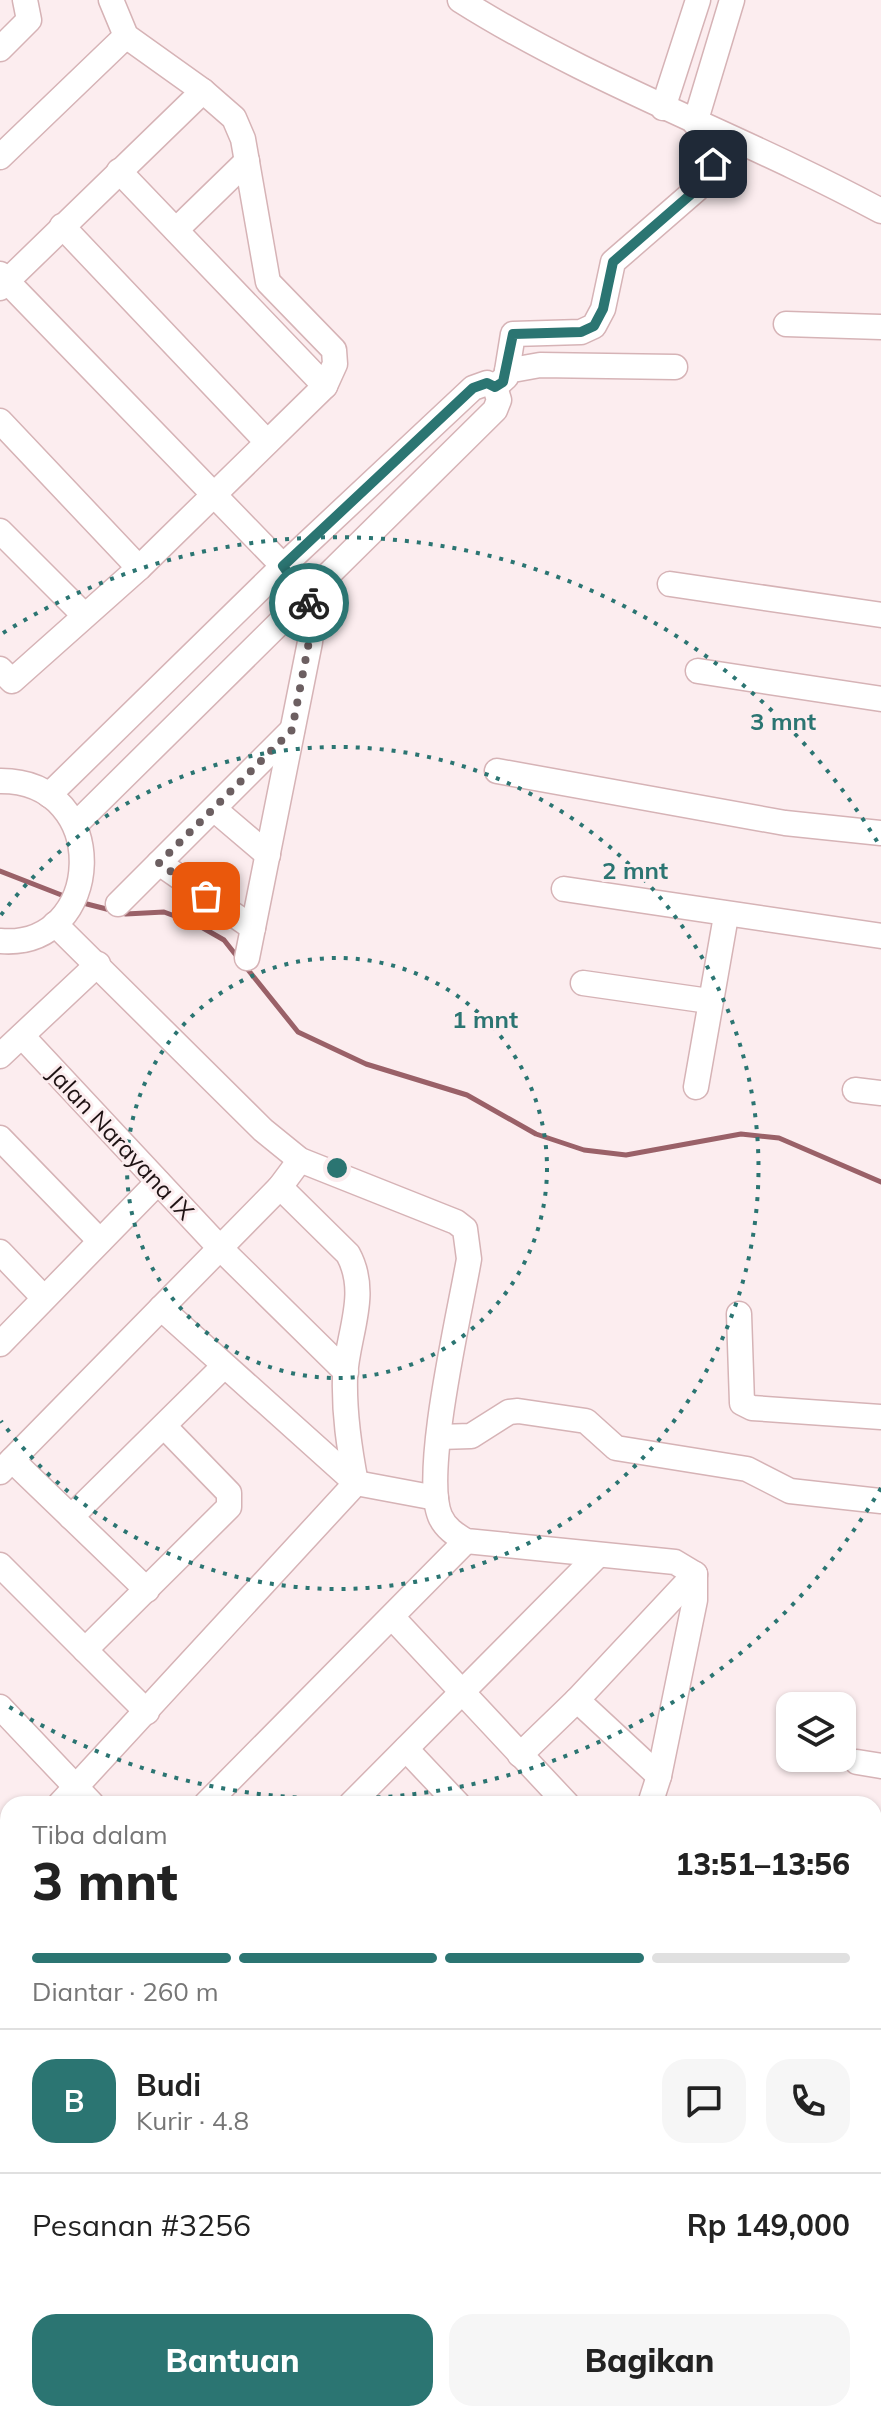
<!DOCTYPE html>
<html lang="id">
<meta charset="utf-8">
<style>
body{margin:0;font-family:Mulish,sans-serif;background:#f6f6f6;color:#222;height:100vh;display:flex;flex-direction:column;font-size:30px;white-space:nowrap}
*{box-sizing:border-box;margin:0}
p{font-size:26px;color:#767676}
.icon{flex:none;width:44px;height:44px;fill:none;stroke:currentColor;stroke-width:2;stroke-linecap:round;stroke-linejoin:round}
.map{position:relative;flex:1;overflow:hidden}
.drawer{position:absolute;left:0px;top:1796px;width:882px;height:626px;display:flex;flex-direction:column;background:#fff;border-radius:24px 24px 0 0;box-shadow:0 2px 6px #0004}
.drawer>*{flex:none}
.tools{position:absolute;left:776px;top:1692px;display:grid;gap:16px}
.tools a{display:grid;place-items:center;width:80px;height:80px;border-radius:16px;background:#fff;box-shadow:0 2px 6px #0004;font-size:40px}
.pin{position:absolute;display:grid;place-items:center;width:68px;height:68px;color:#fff;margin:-34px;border-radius:16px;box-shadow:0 4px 12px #0006}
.courier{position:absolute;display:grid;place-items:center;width:80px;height:80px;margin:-40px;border:6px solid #2b7572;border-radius:50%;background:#fff;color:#222;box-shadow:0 2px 10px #0007}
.summary em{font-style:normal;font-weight:800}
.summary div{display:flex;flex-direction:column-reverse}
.summary{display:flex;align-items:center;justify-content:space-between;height:136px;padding:0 32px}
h1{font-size:52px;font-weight:800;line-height:60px}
.bar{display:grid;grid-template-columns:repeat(4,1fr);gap:12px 8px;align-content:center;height:96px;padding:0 32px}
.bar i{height:10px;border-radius:6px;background:#e0e0e0}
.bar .current{background:#2b7572}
.bar p{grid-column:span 4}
.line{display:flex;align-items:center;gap:20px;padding:0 32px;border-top:2px solid #e0e0e0}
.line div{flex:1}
.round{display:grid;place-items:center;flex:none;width:84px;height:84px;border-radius:24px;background:#f6f6f6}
.button{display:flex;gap:16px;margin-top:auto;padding:16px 32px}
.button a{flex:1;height:92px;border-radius:24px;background:#2b7572;color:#fff;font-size:32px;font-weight:800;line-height:92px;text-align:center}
.button a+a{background:#f6f6f6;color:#222}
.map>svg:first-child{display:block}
</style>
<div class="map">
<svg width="881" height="2421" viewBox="0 0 881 2421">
<rect width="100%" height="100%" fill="#fcedef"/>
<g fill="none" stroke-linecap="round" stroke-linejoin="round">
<g stroke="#9a6168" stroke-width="5">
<path d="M0 871 64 896"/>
<path d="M83 903 126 914 164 912 196 924 224 940 239 959"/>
<path d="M245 966 298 1032 366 1064 467 1095 536 1134 584 1150 626 1155 741 1134 779 1138 881 1182"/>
</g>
<defs>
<g id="minor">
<path d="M460 0C593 84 743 136 881 211"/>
<path d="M0 49 29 20 25 0"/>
<path d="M663 108 698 0"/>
<path d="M695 123 732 0"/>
<path d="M0 157 126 36"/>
<path d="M119 171 325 386"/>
<path d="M62 226 267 442"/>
<path d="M176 230 247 161"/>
<path d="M0 274 283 566C303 591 315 608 310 642L247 958"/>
<path d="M0 288 203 91"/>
<path d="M786 324 881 327"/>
<path d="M507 371 540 365 675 367"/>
<path d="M495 387 506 377 513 334 581 332 594 326 603 309 613 262 697 189 730 139"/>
<path d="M0 421 139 568"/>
<path d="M0 531 83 614"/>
<path d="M670 584 881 615"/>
<path d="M0 669 12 681 139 568 325 386 335 364 334 350 268 282 243 139 234 118 203 91 126 36 111 0"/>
<path d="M698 671 881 699"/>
<path d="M497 771 785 823 881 833"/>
<path d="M0 781C113 780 105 950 0 941"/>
<path d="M49 795 283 566 473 388 487 383 495 387"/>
<path d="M214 809 268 855"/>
<path d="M75 825 495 410 499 400 495 387"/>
<path d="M159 863 253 928"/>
<path d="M564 889 881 936"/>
<path d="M118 904 292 730"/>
<path d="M55 924 263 1130 300 1160 456 1222 465 1229 469 1259C460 1312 422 1473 440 1516 445 1528 456 1535 466 1541L675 1562 695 1574V1600L659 1776 650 1804"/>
<path d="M583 983 709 1001"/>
<path d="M22 1036 220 1248 346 1372"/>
<path d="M0 1056 98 964"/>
<path d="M696 1087 726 916"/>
<path d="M855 1090 881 1093"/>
<path d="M0 1138 100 1241"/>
<path d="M280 1187 348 1254C370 1294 347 1335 345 1377 344 1414 349 1447 356 1483"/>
<path d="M0 1252 44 1298"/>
<path d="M161 1308 356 1483 436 1498"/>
<path d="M739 1314 742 1403 752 1408 881 1417"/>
<path d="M0 1344 158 1182"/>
<path d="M439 1437 471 1436 509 1412 518 1411 586 1421 616 1448 747 1469 790 1491 881 1501"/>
<path d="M12 1460 147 1590"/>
<path d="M0 1472 280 1187 300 1160"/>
<path d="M71 1517 223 1367"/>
<path d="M0 1565 147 1712"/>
<path d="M392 1617 567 1804"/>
<path d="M85 1650 229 1507V1493L164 1426"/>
<path d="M577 1700 659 1776"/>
<path d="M0 1707 92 1804"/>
<path d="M406 1749 458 1804"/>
<path d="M520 1755 577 1700 695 1574"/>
<path d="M857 1762 881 1766"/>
<path d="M60 1804 356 1483"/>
<path d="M206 1804 466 1541"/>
<path d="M351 1804 598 1555"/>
<path d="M0 1863 8 1855"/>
<path d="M0 2011 8 2003"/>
<path d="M0 2154 8 2146"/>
<path d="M0 2200 8 2208"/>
<path d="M874 2231H881"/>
<path d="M0 2327 8 2336"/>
<path d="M81 2414 86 2421"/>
<path d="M200 2414 205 2421"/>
<path d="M322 2414 327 2421"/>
<path d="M381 2414 383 2421"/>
<path d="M472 2414 473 2421"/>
<path d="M578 2414 580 2421"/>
<path d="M686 2414 688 2421"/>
<path d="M59 2421 66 2414"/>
</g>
</defs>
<use href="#minor" stroke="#d6b3b6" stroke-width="27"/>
<use href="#minor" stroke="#fff" stroke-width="24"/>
</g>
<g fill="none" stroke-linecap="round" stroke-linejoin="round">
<path stroke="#6c5f61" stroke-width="8" stroke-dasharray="0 14.4" d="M206 896 159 863 292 730 312 626 309 603"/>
<path stroke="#2b7572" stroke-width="10" d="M309 603 283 566 473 388 487 383 495 387 503 382 513 334 581 332 594 326 603 309 613 262 697 189 713 164"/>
</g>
<g fill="none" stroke="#2b7572" stroke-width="4" stroke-dasharray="4 8">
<circle cx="337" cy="1168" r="210"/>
<path d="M1 915A421 421 0 1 1 1 1421"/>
<path d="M881 1488A631 631 0 0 1 3 1703M3 633A631 631 0 0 1 881 848"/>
</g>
<g text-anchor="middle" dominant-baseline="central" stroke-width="6" stroke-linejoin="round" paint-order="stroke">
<g font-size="24" fill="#1f1314" stroke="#fcedef">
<text transform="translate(121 1142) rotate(47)">Jalan Narayana IX</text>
</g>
</g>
<circle cx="337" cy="1168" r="12" fill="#2b7572" stroke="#fcedef" stroke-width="4"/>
<g font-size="24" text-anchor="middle" font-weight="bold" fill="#2b7572" stroke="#fcedef" stroke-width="6" stroke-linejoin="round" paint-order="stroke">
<text x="783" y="730">3 mnt</text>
<text x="635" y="879">2 mnt</text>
<text x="485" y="1028">1 mnt</text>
</g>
</svg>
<div class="tools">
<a><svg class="icon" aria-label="layers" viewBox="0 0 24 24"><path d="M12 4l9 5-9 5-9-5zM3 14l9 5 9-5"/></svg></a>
</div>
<div class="pin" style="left:206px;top:896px;background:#ea580c"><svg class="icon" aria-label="bag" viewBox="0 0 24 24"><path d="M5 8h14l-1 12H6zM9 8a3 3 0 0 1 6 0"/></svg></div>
<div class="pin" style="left:713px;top:164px;background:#1f2937"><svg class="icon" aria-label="home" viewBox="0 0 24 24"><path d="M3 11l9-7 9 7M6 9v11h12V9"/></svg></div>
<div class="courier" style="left:309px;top:603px"><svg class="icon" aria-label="bike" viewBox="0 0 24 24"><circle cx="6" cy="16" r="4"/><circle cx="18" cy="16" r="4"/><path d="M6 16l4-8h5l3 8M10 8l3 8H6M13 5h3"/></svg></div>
<section class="drawer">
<div class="summary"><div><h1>3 mnt</h1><p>Tiba dalam</p></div><em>13:51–13:56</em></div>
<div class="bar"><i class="current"></i><i class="current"></i><i class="current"></i><i></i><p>Diantar · 260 m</p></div>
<div class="line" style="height:144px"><b class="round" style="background:#2b7572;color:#fff">B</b><div><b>Budi</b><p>Kurir · 4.8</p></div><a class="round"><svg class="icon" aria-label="chat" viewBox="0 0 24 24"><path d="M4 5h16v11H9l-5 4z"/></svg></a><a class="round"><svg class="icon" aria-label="phone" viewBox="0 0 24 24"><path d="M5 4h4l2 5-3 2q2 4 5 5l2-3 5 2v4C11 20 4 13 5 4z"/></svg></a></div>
<div class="line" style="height:104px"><div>Pesanan #3256</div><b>Rp 149,000</b></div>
<div class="button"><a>Bantuan</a><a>Bagikan</a></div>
</section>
</div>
